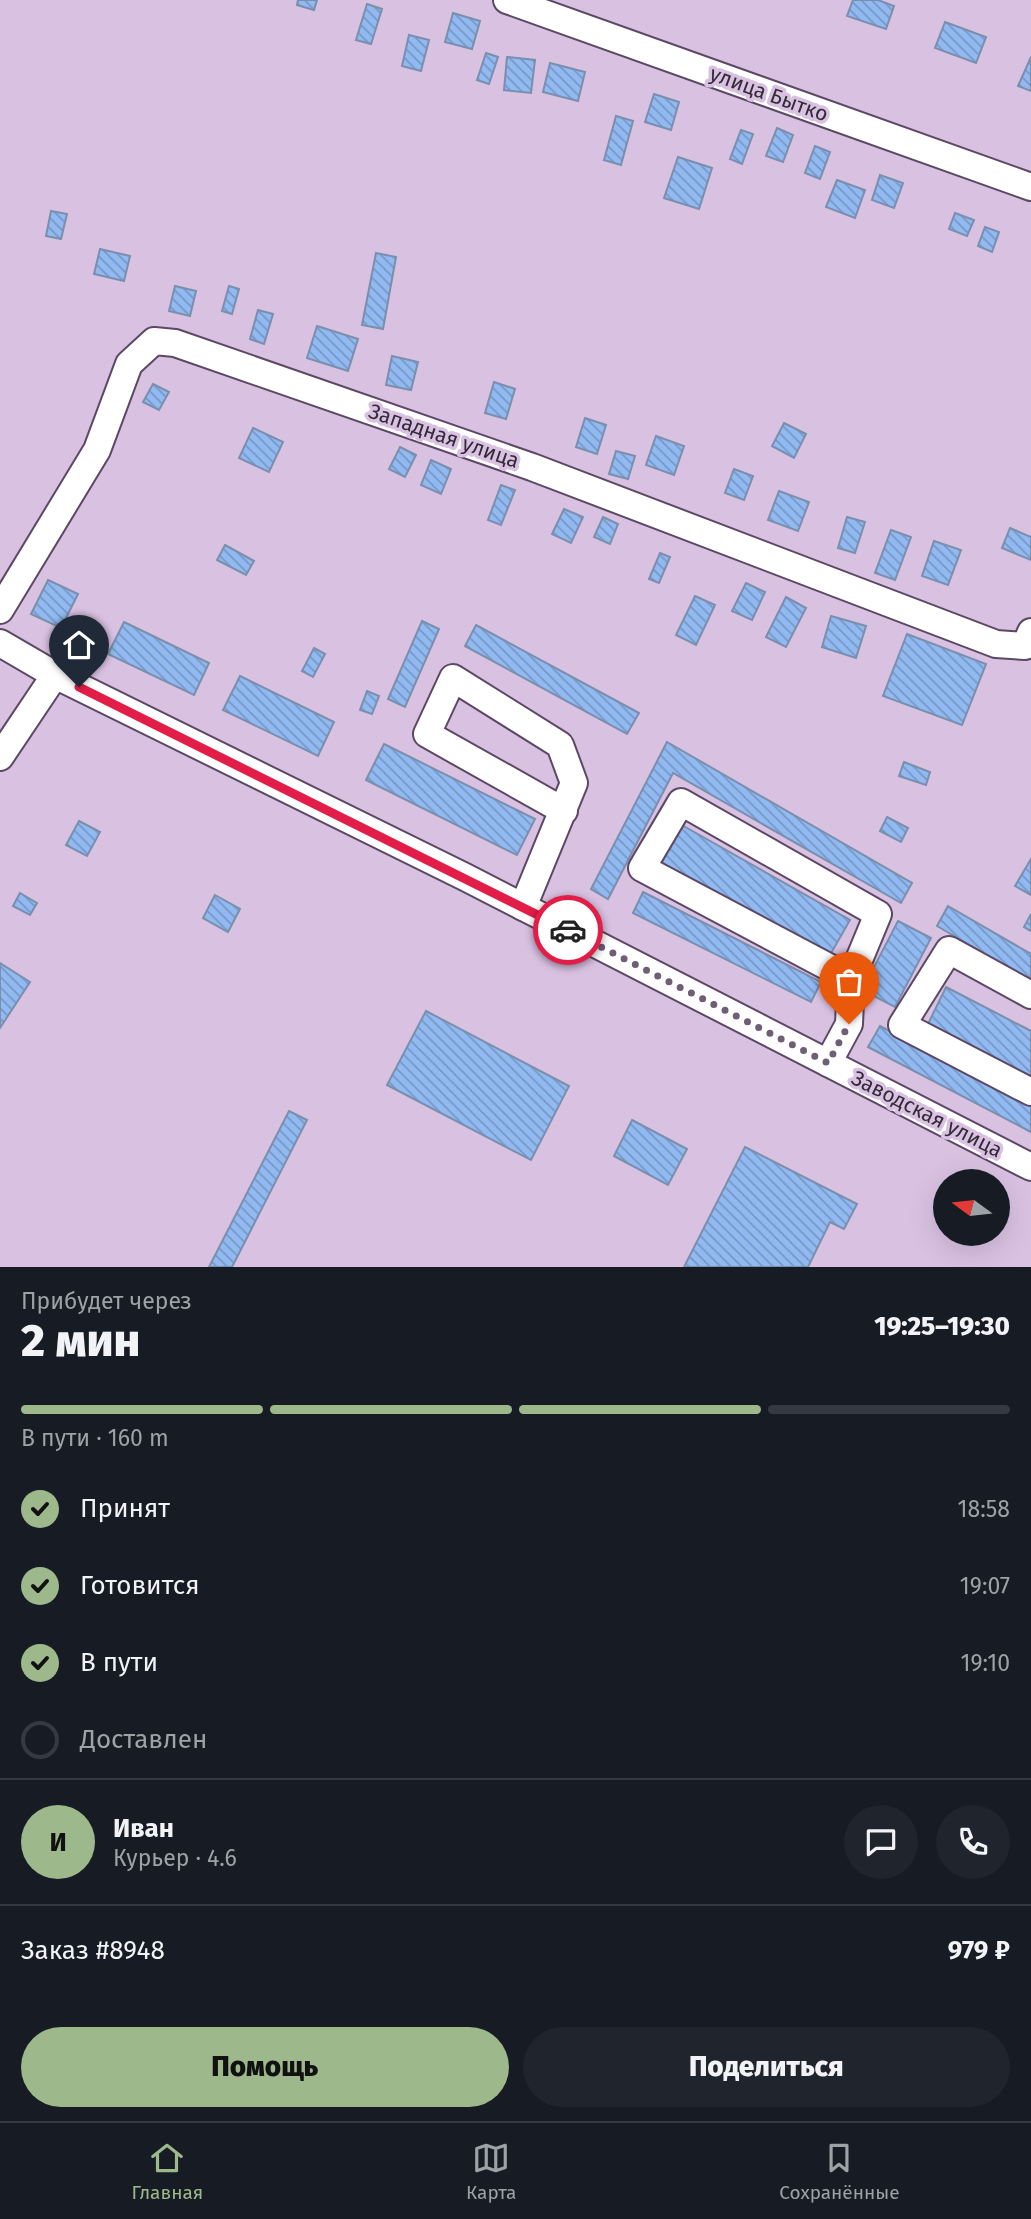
<!DOCTYPE html>
<html lang="ru">
<meta charset="utf-8">
<style>
body{margin:0;font-family:"Fira Sans",sans-serif;background:#20242c;color:#f1f3f6;height:100vh;display:flex;flex-direction:column;font-size:26px;white-space:nowrap}
*{box-sizing:border-box;margin:0}
p{font-size:23px;color:#9ea1a6}
.icon{flex:none;width:38px;height:38px;fill:none;stroke:currentColor;stroke-width:2;stroke-linecap:round;stroke-linejoin:round}
.map{position:relative;height:1267px;overflow:hidden}
.side{display:flex;flex-direction:column;background:#171b24;flex:1}
.side>*{flex:none}
.needle{width:46px;rotate:285deg}
.tools{position:absolute;left:933px;top:1169px;display:grid;gap:14px}
.tools a{display:grid;place-items:center;width:77px;height:77px;border-radius:50%;background:#171b24;box-shadow:0 7px 28px #0002;font-size:35px}
.pin{position:absolute;display:grid;place-items:center;width:60px;height:60px;color:#fff;margin:-72px -30px;border-radius:50% 50% 50% 0;rotate:-45deg;box-shadow:0 0 7px #0007}
.pin .icon{rotate:45deg}
.courier{position:absolute;display:grid;place-items:center;width:70px;height:70px;margin:-35px;border:5px solid #e11d48;border-radius:50%;background:#fff;color:#222;box-shadow:0 2px 9px #0007}
.head em{font-style:normal;font-weight:800}
.head div{display:flex;flex-direction:column-reverse}
.head{display:flex;align-items:center;justify-content:space-between;height:119px;padding:0 21px}
h1{font-size:46px;font-weight:800;line-height:52px}
.bar{display:grid;grid-template-columns:repeat(4,1fr);gap:10px 7px;align-content:center;height:84px;padding:0 21px}
.bar i{height:9px;border-radius:5px;background:#363941}
.bar .selected{background:#9db98c}
.bar p{grid-column:span 4}
.line{display:flex;align-items:center;gap:18px;padding:0 21px;border-top:2px solid #363941}
.line div{flex:1}
.round{display:grid;place-items:center;flex:none;width:74px;height:74px;border-radius:37px;background:#20242c}
ol{padding:0 21px;list-style:none}
li{display:flex;align-items:center;gap:21px;height:77px}
li p{margin-inline-start:auto}
li .icon{padding:7px;border-radius:50%;background:#9db98c;color:#111;stroke-width:4}
li:last-child{color:#9ea1a6}
li i{width:38px;height:38px;border:4px solid #363941;border-radius:50%}
.action{display:flex;gap:14px;margin-top:auto;padding:14px 21px}
.action a{flex:1;height:80px;border-radius:42px;background:#9db98c;color:#111;font-size:28px;font-weight:800;line-height:80px;text-align:center}
.action a+a{background:#20242c;color:#f1f3f6}
.tabs{display:flex;justify-content:space-around;align-items:center;height:98px;border-top:2px solid #363941;background:#171b24;font-size:19px;color:#9ea1a6}
.tabs a{display:grid;justify-items:center;gap:4px}
.tabs .selected{color:#9db98c}
.map>svg:first-child{display:block}
</style>
<div class="map">
<svg width="1031" height="1267" viewBox="0 0 1031 1267">
<defs>
<pattern id="building-back-hatch" width="6" height="6" patternUnits="userSpaceOnUse" patternTransform="scale(1.75)"><rect width="6" height="6" fill="#91baf2"/><path d="M-1 5l2 2M0 0l6 6M5-1l2 2" fill="none" stroke="#7797c5"/></pattern>
</defs>
<rect width="100%" height="100%" fill="#d9c1e2"/>
<g fill="url(#building-back-hatch)" stroke="#7a8fad" stroke-width="2">
<path d="M298 0H317L314 10 297 5Z"/>
<path d="M853 0H878L894 6 886 29 847 16Z"/>
<path d="M367 4 382 9 371 44 356 40Z"/>
<path d="M453 13 480 21 472 49 445 42Z"/>
<path d="M945 22 986 37 976 63 935 48Z"/>
<path d="M409 35 429 40 421 71 402 66Z"/>
<path d="M486 53 498 57 489 84 477 80Z"/>
<path d="M507 57 535 60 531 93 504 90Z"/>
<path d="M1031 57V91L1018 86Z"/>
<path d="M550 63 585 72 578 101 543 92Z"/>
<path d="M654 94 679 102 671 130 645 122Z"/>
<path d="M616 116 633 121 621 165 604 160Z"/>
<path d="M777 128 793 135 783 162 766 156Z"/>
<path d="M741 130 753 134 742 164 730 159Z"/>
<path d="M815 146 830 152 820 179 805 173Z"/>
<path d="M678 157 712 168 699 209 664 198Z"/>
<path d="M880 175 903 183 894 208 872 200Z"/>
<path d="M837 180 865 190 855 218 826 207Z"/>
<path d="M51 211 67 214 61 239 46 236Z"/>
<path d="M955 213 974 220 967 236 949 229Z"/>
<path d="M985 227 999 232 992 252 978 246Z"/>
<path d="M100 249 130 256 124 281 94 274Z"/>
<path d="M376 253 396 257 383 329 362 325Z"/>
<path d="M175 286 196 291 190 316 169 311Z"/>
<path d="M229 286 239 289 232 314 222 311Z"/>
<path d="M258 310 273 314 264 344 250 339Z"/>
<path d="M317 326 358 339 348 371 307 358Z"/>
<path d="M392 356 418 362 411 390 386 385Z"/>
<path d="M494 382 515 389 506 419 485 413Z"/>
<path d="M153 384 169 392 159 410 143 402Z"/>
<path d="M585 418 606 425 597 454 576 447Z"/>
<path d="M784 423 806 434 794 458 772 446Z"/>
<path d="M253 428 283 442 269 472 239 458Z"/>
<path d="M656 436 684 446 674 475 646 465Z"/>
<path d="M400 447 416 455 405 477 389 469Z"/>
<path d="M616 451 635 456 628 479 609 474Z"/>
<path d="M431 460 451 469 441 494 421 485Z"/>
<path d="M734 469 753 476 744 500 725 493Z"/>
<path d="M501 485 515 490 501 525 488 520Z"/>
<path d="M779 491 809 502 798 531 768 520Z"/>
<path d="M564 509 583 517 571 543 552 534Z"/>
<path d="M603 517 618 524 610 544 594 537Z"/>
<path d="M847 517 865 522 855 553 838 548Z"/>
<path d="M1010 528 1031 537V560L1002 548Z"/>
<path d="M891 530 911 537 895 580 875 573Z"/>
<path d="M934 541 961 550 948 585 922 576Z"/>
<path d="M225 545 254 561 246 575 217 560Z"/>
<path d="M660 553 670 557 659 583 649 579Z"/>
<path d="M48 580 78 594 61 628 31 614Z"/>
<path d="M746 583 765 592 752 620 732 611Z"/>
<path d="M695 596 715 605 696 645 676 635Z"/>
<path d="M786 597 806 608 786 647 766 637Z"/>
<path d="M831 616 866 626 856 658 822 647Z"/>
<path d="M422 621 439 629 405 707 388 699Z"/>
<path d="M124 622 209 663 194 695 108 654Z"/>
<path d="M476 625 639 713 627 734 465 646Z"/>
<path d="M907 634 986 664 962 725 883 696Z"/>
<path d="M314 648 325 654 313 677 302 671Z"/>
<path d="M240 676 334 722 318 756 223 710Z"/>
<path d="M367 691 379 696 372 714 360 710Z"/>
<path d="M667 742 912 883 901 903 673 773 608 899 591 889Z"/>
<path d="M384 744 535 819 517 855 366 780Z"/>
<path d="M904 762 930 772 926 785 899 776Z"/>
<path d="M887 817 908 828 901 842 880 831Z"/>
<path d="M79 821 100 832 87 856 66 845Z"/>
<path d="M680 824 850 920 829 957 659 862Z"/>
<path d="M1031 859V895L1015 886Z"/>
<path d="M643 892 821 982 811 1002 633 913Z"/>
<path d="M20 893 37 903 30 915 13 906Z"/>
<path d="M215 895 240 909 228 932 203 918Z"/>
<path d="M948 906 1031 954V981L937 926Z"/>
<path d="M1031 914V931L1024 927Z"/>
<path d="M898 921 931 938 895 1007 862 990Z"/>
<path d="M0 963 30 982 0 1028Z"/>
<path d="M946 987 1031 1031V1077L928 1024Z"/>
<path d="M426 1011 569 1086 531 1160 387 1085Z"/>
<path d="M880 1026 1031 1105V1132L868 1047Z"/>
<path d="M289 1111 307 1120 232 1267H209Z"/>
<path d="M632 1120 687 1149 668 1185 614 1156Z"/>
<path d="M745 1147 857 1204 844 1229 830 1222 808 1267H684Z"/>
</g>
<g fill="none" stroke-linecap="round" stroke-linejoin="round">
<defs>
<g id="minor">
<path d="M507 0 1031 187"/>
<path d="M0 610 97 450 129 364 154 341 175 343 532 467 996 644 1025 646 1031 632"/>
<path d="M0 643 55 675 465 877 1031 1167"/>
<path d="M0 757 55 675"/>
<path d="M523 907 574 783 560 745 453 678 427 734 564 811"/>
<path d="M1031 995 949 950 902 1025 1031 1092"/>
<path d="M828 1063 849 1024 851 979 878 914 681 802 642 868 851 979"/>
</g>
</defs>
<use href="#minor" stroke="#5c4864" stroke-width="30"/>
<use href="#minor" stroke="#fff" stroke-width="26"/>
</g>
<g fill="none" stroke-linecap="round" stroke-linejoin="round">
<path stroke="#6e5f73" stroke-width="7" stroke-dasharray="0 12.6" d="M568 930 828 1063 849 1024"/>
<path stroke="#e11d48" stroke-width="9" d="M79 687 568 930"/>
</g>
<g text-anchor="middle" dominant-baseline="central" stroke-width="7" stroke-linejoin="round" paint-order="stroke">
<g font-size="21" fill="#342a37" stroke="#d9c1e2">
<text transform="translate(769 94) rotate(20)">улица Бытко</text>
<text transform="translate(444 436) rotate(19)">Западная улица</text>
<text transform="translate(927 1114) rotate(27)">Заводская улица</text>
</g>
</g>
</svg>
<div class="tools">
<a><svg class="needle" viewBox="-14 -14 28 28"><path d="M0-13l5 13h-10z" fill="#e53935"/><path d="M0 13l5-13h-10z" fill="#9ea1a6"/></svg></a>
</div>
<div class="pin" style="left:849px;top:1024px;background:#ea580c"><svg class="icon" aria-label="bag" viewBox="0 0 24 24"><path d="M5 8h14l-1 12H6zM9 8a3 3 0 0 1 6 0"/></svg></div>
<div class="pin" style="left:79px;top:687px;background:#1f2937"><svg class="icon" aria-label="home" viewBox="0 0 24 24"><path d="M3 11l9-7 9 7M6 9v11h12V9"/></svg></div>
<div class="courier" style="left:568px;top:930px"><svg class="icon" aria-label="car" viewBox="0 0 24 24"><path d="M5 17H2v-5l4-1 3-4h7l3 4 3 1v5h-3M9 17h6M6 11h13"/><circle cx="7" cy="17" r="2"/><circle cx="17" cy="17" r="2"/></svg></div>
</div>
<section class="side">
<div class="head"><div><h1>2 мин</h1><p>Прибудет через</p></div><em>19:25–19:30</em></div>
<div class="bar"><i class="selected"></i><i class="selected"></i><i class="selected"></i><i></i><p>В пути · 160 m</p></div>
<ol>
<li><svg class="icon" aria-label="check" viewBox="0 0 24 24"><path d="M5 12l5 5 9-10"/></svg>Принят<p>18:58</p></li>
<li><svg class="icon" aria-label="check" viewBox="0 0 24 24"><path d="M5 12l5 5 9-10"/></svg>Готовится<p>19:07</p></li>
<li><svg class="icon" aria-label="check" viewBox="0 0 24 24"><path d="M5 12l5 5 9-10"/></svg>В пути<p>19:10</p></li>
<li><i></i>Доставлен</li>
</ol>
<div class="line" style="height:126px"><b class="round" style="background:#9db98c;color:#111">И</b><div><b>Иван</b><p>Курьер · 4.6</p></div><a class="round"><svg class="icon" aria-label="chat" viewBox="0 0 24 24"><path d="M4 5h16v11H9l-5 4z"/></svg></a><a class="round"><svg class="icon" aria-label="phone" viewBox="0 0 24 24"><path d="M5 4h4l2 5-3 2q2 4 5 5l2-3 5 2v4C11 20 4 13 5 4z"/></svg></a></div>
<div class="line" style="height:91px"><div>Заказ #8948</div><b>979 ₽</b></div>
<div class="action"><a>Помощь</a><a>Поделиться</a></div>
</section>
<nav class="tabs">
<a class="selected"><svg class="icon" aria-label="home" viewBox="0 0 24 24"><path d="M3 11l9-7 9 7M6 9v11h12V9"/></svg>Главная</a>
<a><svg class="icon" aria-label="map" viewBox="0 0 24 24"><path d="M3 6l6-2 6 2 6-2v14l-6 2-6-2-6 2zM9 4v14M15 6v14"/></svg>Карта</a>
<a><svg class="icon" aria-label="saved" viewBox="0 0 24 24"><path d="M7 4h10v16l-5-4-5 4z"/></svg>Сохранённые</a>
</nav>
